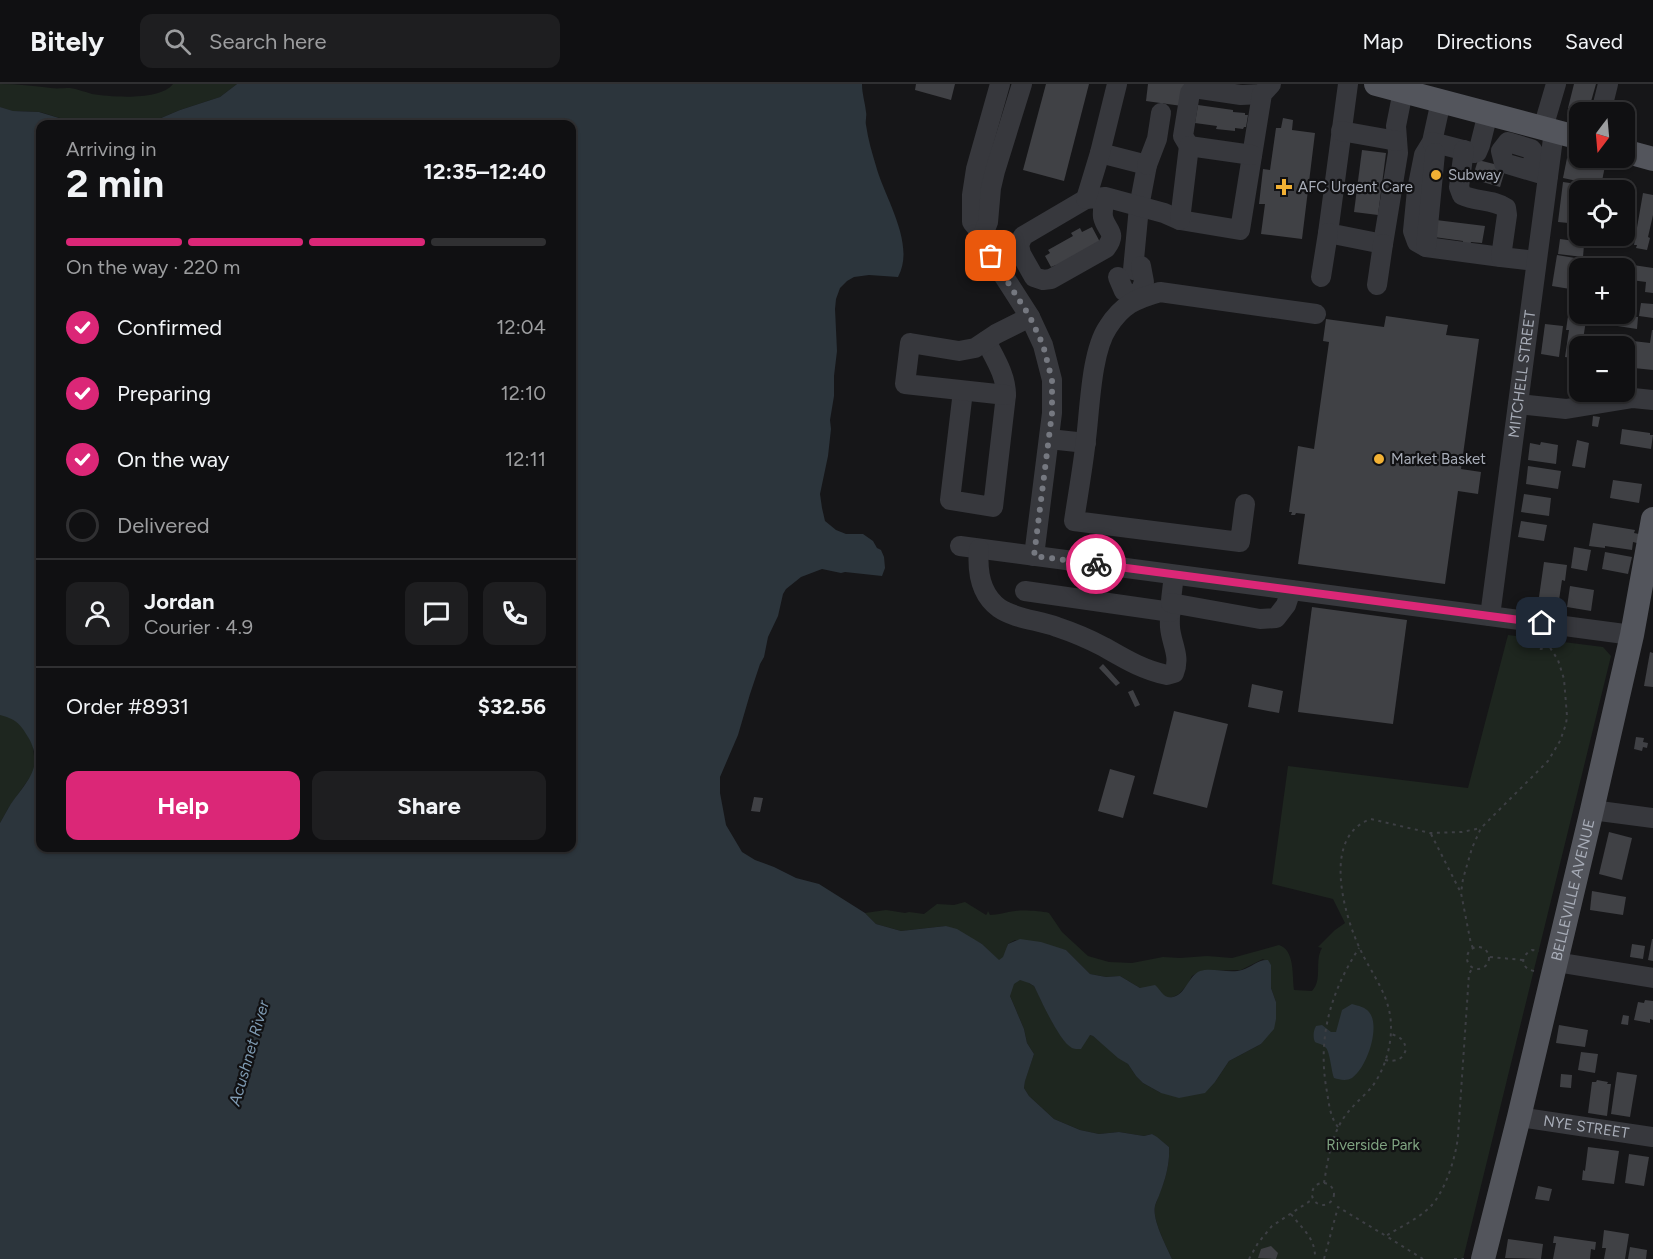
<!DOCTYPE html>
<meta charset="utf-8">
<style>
body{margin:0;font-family:Figtree,sans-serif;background:#1e1e20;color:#f1f3f6;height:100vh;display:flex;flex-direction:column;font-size:22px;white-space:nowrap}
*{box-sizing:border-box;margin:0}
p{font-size:20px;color:#9c9d9f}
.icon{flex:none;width:33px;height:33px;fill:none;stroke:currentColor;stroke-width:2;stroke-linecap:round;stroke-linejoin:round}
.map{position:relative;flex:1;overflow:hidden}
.panel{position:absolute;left:36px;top:36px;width:540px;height:732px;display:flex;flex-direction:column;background:#101012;border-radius:12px;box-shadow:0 2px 4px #0004,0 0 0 2px #303032}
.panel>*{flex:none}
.needle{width:39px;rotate:196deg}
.buttons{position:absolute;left:1569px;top:18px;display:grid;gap:12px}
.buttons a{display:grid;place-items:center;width:66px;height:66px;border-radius:12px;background:#101012;box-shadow:0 2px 4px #0004,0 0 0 2px #303032;font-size:30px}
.pin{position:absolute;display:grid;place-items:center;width:51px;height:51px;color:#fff;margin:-26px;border-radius:12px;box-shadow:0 3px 9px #0006}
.courier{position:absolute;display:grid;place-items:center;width:60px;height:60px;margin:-30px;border:4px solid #db2777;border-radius:50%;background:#fff;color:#222;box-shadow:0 2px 8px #0007}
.head em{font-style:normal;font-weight:700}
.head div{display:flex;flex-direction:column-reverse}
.head{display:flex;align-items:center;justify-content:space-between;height:102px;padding:0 30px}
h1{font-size:39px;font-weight:700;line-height:45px}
.bar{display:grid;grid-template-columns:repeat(4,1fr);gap:9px 6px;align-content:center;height:72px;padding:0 30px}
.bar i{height:8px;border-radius:4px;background:#303032}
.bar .active{background:#db2777}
.bar p{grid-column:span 4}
.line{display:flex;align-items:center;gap:15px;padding:0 30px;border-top:2px solid #303032}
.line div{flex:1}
.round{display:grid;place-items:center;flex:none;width:63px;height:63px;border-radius:12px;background:#1e1e20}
ol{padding:0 30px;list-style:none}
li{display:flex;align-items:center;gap:18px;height:66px}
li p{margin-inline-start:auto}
li .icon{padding:6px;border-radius:50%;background:#db2777;color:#fff;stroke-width:4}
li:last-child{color:#9c9d9f}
li i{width:33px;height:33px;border:3px solid #303032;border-radius:50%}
.button{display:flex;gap:12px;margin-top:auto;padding:12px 30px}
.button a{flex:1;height:69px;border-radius:12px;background:#db2777;color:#fff;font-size:24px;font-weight:700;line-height:69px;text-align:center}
.button a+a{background:#1e1e20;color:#f1f3f6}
header{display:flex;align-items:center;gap:36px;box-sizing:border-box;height:84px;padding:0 30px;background:#101012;border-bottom:2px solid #303032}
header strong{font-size:28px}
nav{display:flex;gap:33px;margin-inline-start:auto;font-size:21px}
.search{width:420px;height:54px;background:#1e1e20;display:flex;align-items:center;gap:15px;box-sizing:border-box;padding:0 21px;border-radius:12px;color:#9c9d9f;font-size:22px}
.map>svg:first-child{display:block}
</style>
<header>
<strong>Bitely</strong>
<div class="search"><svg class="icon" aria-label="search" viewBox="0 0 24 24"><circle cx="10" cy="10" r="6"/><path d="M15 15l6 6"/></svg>Search here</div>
<nav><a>Map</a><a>Directions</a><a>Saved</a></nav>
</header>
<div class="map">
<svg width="1653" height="1175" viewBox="0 0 1653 1175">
<rect width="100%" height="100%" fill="#161618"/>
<g fill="#1e261f" fill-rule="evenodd">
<path d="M0 0C17 0 34 2 51 4 57 5 63 4 70 4 77 5 85 8 92 10 112 13 160 17 173 0H237L220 13 180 26 147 40H113L102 38 79 40 40 28 12 27 0 23Z"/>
<path d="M1508 551 1603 563 1611 572 1463 1175H1172C1166 1161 1152 1136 1155 1122 1156 1117 1159 1113 1160 1108 1166 1094 1170 1078 1169 1063L1152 1050 1144 1052 1119 1048 1099 1050 1080 1046 1054 1035 1029 1012 1024 1004 1025 996 1034 970 1027 959 1024 945 1010 912 999 877 982 860 946 842 901 847 876 840 865 829 886 826 905 829 909 828 924 830 937 820 954 821 965 818 986 831 987 830 988 827 990 831C998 831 1006 828 1015 827 1023 826 1042 827 1049 829L1062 848 1088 872 1109 878 1132 879 1163 873 1180 874 1207 872 1232 874 1279 861C1295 866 1292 891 1294 906L1312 907C1323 896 1314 877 1322 864L1318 863 1335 846 1345 839 1333 815 1272 800 1288 682 1468 704ZM1015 856 1066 866 1090 890 1106 893 1120 892 1140 904 1162 910 1166 913H1173L1179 910 1188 900 1192 892 1201 887 1241 886 1263 875 1271 881V904L1276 918 1261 960 1229 977 1215 998 1161 1009 1143 999 1136 992 1128 980 1093 952 1090 951 1063 955 1054 941 1034 902 1029 899 1007 863 1008 860Z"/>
<path d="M0 622 15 626 33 662 35 682 33 689 9 723 0 739Z"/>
</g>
<g fill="#2c353c">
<path d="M237 0H862C862 10 865 18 866 28 867 32 865 37 866 41 868 55 872 69 876 82 885 115 916 160 898 193L869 191 854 193 847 197 840 204 836 215 835 225 837 267 834 292V312L830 336 831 345 828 372 820 410 822 424 825 437 836 446 846 450H863L873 457 877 464 881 466 884 473 885 484 882 492 845 488 841 489 822 485 801 493 786 505 783 510 778 532 768 553 764 573 760 580 750 610 738 651 720 693V709L726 741 742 768 755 776 774 783 796 794 819 800 865 829 876 840 901 847 946 842 957 845 982 860 999 876 1003 873 1008 860 1020 855 1041 858 1066 866 1090 890 1106 893 1120 892 1140 904 1155 901C1161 906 1163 915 1173 913 1186 910 1188 892 1200 887 1212 883 1229 890 1242 886 1252 883 1258 875 1268 876L1271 881V904L1276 918V935L1274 945 1261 960 1229 977 1215 998 1205 1009 1179 1014 1161 1009 1143 999 1136 992 1128 980 1118 974 1093 952 1090 951 1081 965C1079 965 1073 965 1072 964 1059 957 1041 916 1034 902L1029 899 1020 896 1014 900 1010 912 1024 945 1027 959 1034 970 1025 997 1024 1004 1029 1012 1054 1035 1080 1046 1099 1050 1119 1048 1144 1052 1152 1050 1157 1053 1169 1063C1170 1078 1166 1094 1160 1109 1159 1113 1156 1117 1155 1122 1152 1136 1166 1161 1172 1175H0V739C3 734 6 728 9 723 25 698 46 684 28 653 20 639 15 635 0 631V23L13 27 39 28 79 40H40V764H572V40H147L180 26 220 13Z"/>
<path d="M1352 920C1359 922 1365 923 1369 928 1381 942 1367 984 1352 994 1347 997 1340 996 1334 994 1331 986 1330 966 1325 963 1323 960 1319 960 1315 958 1313 954 1313 947 1316 942L1322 941 1331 948H1336L1342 926Z"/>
</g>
<g fill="#404145">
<path d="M916 0H955L951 16 915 6Z"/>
<path d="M1046 0H1089L1064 97 1023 86Z"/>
<path d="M1148 0H1185L1182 22 1146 17Z"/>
<path d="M1574 0H1596L1588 28 1568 24Z"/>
<path d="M1198 21 1233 26V28L1245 29V31H1248L1246 43H1244L1243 45 1235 44V47L1216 45 1217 42 1195 39Z"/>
<path d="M1283 34 1293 36 1292 46 1315 49 1302 155 1261 150 1265 120H1259L1263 85 1270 86 1276 44H1281Z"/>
<path d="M1362 66 1386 69 1378 131 1354 128Z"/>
<path d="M1567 74 1605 82 1601 102 1563 94Z"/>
<path d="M1478 76 1506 83 1500 103 1472 95Z"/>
<path d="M1563 98 1584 101 1583 106H1580L1579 140 1558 138Z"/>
<path d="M1643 109 1653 111V131L1648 153 1650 154 1647 166 1636 164 1637 161H1634Z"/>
<path d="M1436 136 1485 142 1482 159 1471 158 1470 161 1463 160V157L1434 153Z"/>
<path d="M1092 143 1101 160 1057 184 1056 181 1051 183 1045 172 1050 169 1048 166 1073 152 1071 149 1080 144 1082 148Z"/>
<path d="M1593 152H1611L1609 163 1591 160Z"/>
<path d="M1560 155 1575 157 1574 159 1584 161 1583 173 1558 170Z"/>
<path d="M1557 171 1575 174 1570 205 1552 202Z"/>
<path d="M1620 179 1653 184V209L1645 208 1646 198 1624 195V184H1619Z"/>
<path d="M1641 219 1653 220V234L1639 232Z"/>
<path d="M1569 225 1580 227V230H1587L1582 262H1580V275L1565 273 1569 246H1566Z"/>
<path d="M1600 230H1615L1638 233 1637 245 1598 239Z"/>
<path d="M1386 232 1448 241 1446 251 1479 255 1461 385 1481 388 1478 410 1458 407 1445 500 1298 480 1305 430 1296 429 1295 431H1291L1292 428H1289L1298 362 1314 365 1329 258 1323 257 1326 235 1384 243Z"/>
<path d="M1545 240 1563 242 1559 273 1541 270Z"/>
<path d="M1652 246H1653V286L1624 283V262H1606L1607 254 1650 259Z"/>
<path d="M1593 332 1600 333 1598 343 1592 342Z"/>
<path d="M1622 345 1650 349V351H1653L1651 365 1620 360Z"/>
<path d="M1577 356 1589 359 1585 384 1572 382Z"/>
<path d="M1541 358 1558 361 1556 380 1528 376 1530 359 1540 361Z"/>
<path d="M1528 382 1561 387 1558 405 1526 400Z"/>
<path d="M1613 396 1642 400 1639 419 1610 414Z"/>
<path d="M1524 410 1551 414 1549 432 1521 428Z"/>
<path d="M1521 437 1547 441 1544 457 1518 453Z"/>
<path d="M1593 439 1635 446 1634 449 1639 450 1637 459 1633 458 1632 466 1605 462V464L1589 462Z"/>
<path d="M1574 463 1591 466 1587 487 1571 484Z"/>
<path d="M1605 468 1632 473 1628 490 1602 485Z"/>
<path d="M1544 478 1567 481 1565 497 1562 496 1558 523 1538 520Z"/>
<path d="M1570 502 1594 506 1591 527 1567 523Z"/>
<path d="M1312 523 1407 536 1393 640 1298 628Z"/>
<path d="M1650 568 1653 569V603L1644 602Z"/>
<path d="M1103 580 1120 599 1116 602 1099 584Z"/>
<path d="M1252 600 1283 607 1279 629 1248 623Z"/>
<path d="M1133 606 1140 621 1135 623 1128 608Z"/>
<path d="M1174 627 1228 640 1207 724 1153 710Z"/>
<path d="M1636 653 1644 654 1643 658 1648 659 1647 664 1643 663 1642 667 1634 665Z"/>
<path d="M1110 685 1135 692 1123 734 1098 727Z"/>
<path d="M754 713 763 714 760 728 751 727Z"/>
<path d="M1609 748 1632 754 1622 796 1599 790Z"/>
<path d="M1592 807 1626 813 1623 831 1590 826Z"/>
<path d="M1652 855H1653V877L1648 876Z"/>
<path d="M1632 860 1645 862 1643 875 1630 873Z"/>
<path d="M1645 916 1653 917V936L1650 935V939L1634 936 1638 918 1644 919Z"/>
<path d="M1623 931 1629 932 1628 941 1621 940Z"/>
<path d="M1559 941 1588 946 1585 963 1556 959Z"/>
<path d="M1581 968 1598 970 1595 989 1578 986Z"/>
<path d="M1617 988 1637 991 1630 1033 1611 1030Z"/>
<path d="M1561 990 1572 991 1571 1004 1560 1003Z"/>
<path d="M1597 996 1608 998 1607 1000H1611L1607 1032 1588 1029 1592 998H1596Z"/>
<path d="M1588 1063 1619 1067 1614 1100 1582 1096 1583 1086 1585 1087Z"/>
<path d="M1629 1070 1649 1073 1644 1102 1625 1099Z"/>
<path d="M1538 1102 1552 1105 1549 1117 1535 1115Z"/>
<path d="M1604 1146 1629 1150 1625 1175H1604L1606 1164H1602Z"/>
<path d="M1554 1152 1596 1158 1595 1166 1591 1165 1590 1175H1553L1556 1159H1553Z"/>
<path d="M1508 1155 1543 1160 1541 1175 1505 1174Z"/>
<path d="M1271 1162 1278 1169 1276 1175 1258 1174 1261 1165Z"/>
<path d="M1630 1163 1647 1166 1646 1175H1628Z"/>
</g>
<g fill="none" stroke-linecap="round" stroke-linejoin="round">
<g stroke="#3d3f44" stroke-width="2" stroke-dasharray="3 4.5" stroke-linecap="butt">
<path d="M1532 553 1535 562 1541 565 1549 562 1553 556"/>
<path d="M1431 750 1461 809"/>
<circle cx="1478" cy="874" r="11"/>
<path d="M1473 864 1471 860 1461 809 1463 795 1472 764 1481 744 1548 677 1560 657 1566 640 1567 632 1564 595 1558 576 1549 562"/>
<path d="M1490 873 1523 876"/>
<path d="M1534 887C1520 884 1520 872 1532 866L1539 867"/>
<path d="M1385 976C1396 978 1403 976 1406 965 1404 955 1400 953 1391 950"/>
<path d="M1338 1043C1330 1033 1329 1020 1327 1008 1317 955 1330 909 1359 864"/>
<path d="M1324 1099C1327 1081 1330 1059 1339 1042 1346 1027 1360 1016 1371 1004 1386 985 1394 955 1390 931 1386 906 1370 887 1360 865 1344 831 1321 752 1371 735L1430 749 1462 748 1481 744"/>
<circle cx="1323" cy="1110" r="11"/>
<path d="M1291 1130C1302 1145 1316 1154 1315 1175"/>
<path d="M1249 1175 1258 1159 1272 1142 1313 1115"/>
<path d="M1324 1175 1338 1123 1386 1152"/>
<path d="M1423 1175 1386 1152C1400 1143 1418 1135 1430 1123 1445 1108 1456 1073 1458 1052L1469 890 1473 883"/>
<path d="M1454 1175H1464"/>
</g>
<g stroke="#37383d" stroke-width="20">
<path d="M1000 0 976 85 972 111V138L983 151 991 172 1030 233 1043 261 1052 296V329L1034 472"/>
<path d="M1348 0 1328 149 1383 160 1398 69 1396 42 1403 7"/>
<path d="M1441 17 1432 58 1424 71 1417 106 1413 147 1417 158 1426 163 1501 173"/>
<path d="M1601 28 1608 0"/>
<path d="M1543 44 1556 0"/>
<path d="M1341 47 1397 57"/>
<path d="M1432 58 1474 69 1477 68 1480 61 1488 29"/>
<path d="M1189 62 1183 52 1190 9 1194 4 1241 11 1262 10"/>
<path d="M1464 66 1459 103 1462 111C1476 118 1493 115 1506 124L1507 131 1501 173 1536 177"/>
<path d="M1100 69 1147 81 1139 123 1133 186"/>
<path d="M1147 81 1157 55 1161 29"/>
<path d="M1531 86C1532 79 1537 70 1531 65L1508 58 1501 67 1504 79 1548 92"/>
<path d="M1105 113C1104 120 1102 126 1103 133 1106 147 1118 148 1106 164L1051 195 1043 196 1034 193 1021 170 1019 161 1023 152 1086 115 1105 113 1164 129 1180 136 1240 146 1262 10 1271 0"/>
<path d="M1086 115 1100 69 1117 0"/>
<path d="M1180 136 1189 62 1252 71"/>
<path d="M983 151 988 138 991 104 995 87 1022 0"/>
<path d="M1426 163 1435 69"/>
<path d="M1118 193 1124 207 1138 214 1144 198 1141 182"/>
<path d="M1321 193 1328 149"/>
<path d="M1377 201 1383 160"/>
<path d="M963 307 950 416 993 423 1006 311C1006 291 995 275 986 257"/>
<path d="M1006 311 905 300 910 259 959 267 975 264 996 250 1030 233"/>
<path d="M1518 320 1566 325 1633 314 1653 316"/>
<path d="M1049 355 1086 359"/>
<path d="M1245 420 1240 458 1074 437C1078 410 1083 383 1086 355 1090 324 1091 268 1108 243 1122 221 1135 215 1160 208L1316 230"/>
<path d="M960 462 1632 551"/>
<path d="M979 465C977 487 980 510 999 524 1015 535 1038 536 1057 543 1072 548 1089 555 1104 563 1125 575 1143 586 1167 591L1174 589C1181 572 1171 559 1170 543 1169 526 1172 508 1174 491"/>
<path d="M1025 507 1171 528"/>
<path d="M1171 519 1260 535 1276 534 1286 521 1291 506"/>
<path id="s1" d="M1490 532 1554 47"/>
<path d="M1592 726 1653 734"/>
<path d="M1556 878 1653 894"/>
<path id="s2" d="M1519 1033 1653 1053"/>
</g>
<g stroke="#53555c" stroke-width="24">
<path d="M1376 0 1580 54"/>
<path d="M1624 67 1653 75"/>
<path id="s3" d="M1483 1175 1519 1033 1592 726 1632 551 1653 435"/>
</g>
</g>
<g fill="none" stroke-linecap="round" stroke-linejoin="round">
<path stroke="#757880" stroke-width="6" stroke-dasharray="0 10.8" d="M991 172 1030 233 1043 261 1052 296V329L1034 472 1096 480"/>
<path stroke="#db2777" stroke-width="8" d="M1096 480 1542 539"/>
</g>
<g fill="#f2b134" stroke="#111113" stroke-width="2">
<circle cx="1436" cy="91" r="6"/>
<path d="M1281 94h6v6h6v6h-6v6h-6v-6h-6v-6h6z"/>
<circle cx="1379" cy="375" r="6"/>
</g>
<g text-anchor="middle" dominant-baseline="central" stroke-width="4.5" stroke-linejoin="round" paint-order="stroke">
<g font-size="15" fill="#a8adb8" stroke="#111113" text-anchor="start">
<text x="1448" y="91">Subway</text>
<text x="1298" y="103">AFC Urgent Care</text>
<text x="1391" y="375">Market Basket</text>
</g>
<g font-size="15" fill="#a8adb8" stroke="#111113">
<text stroke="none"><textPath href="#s1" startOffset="244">MITCHELL STREET</textPath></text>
<text stroke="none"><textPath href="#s3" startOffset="380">BELLEVILLE AVENUE</textPath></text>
<text stroke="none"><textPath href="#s2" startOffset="68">NYE STREET</textPath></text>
</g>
<g font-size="15" fill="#7fa381" stroke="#111113">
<text x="1373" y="1061">Riverside Park</text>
</g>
<g font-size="16" font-style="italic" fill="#7f9bb3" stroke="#111113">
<text transform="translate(249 969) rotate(-74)">Acushnet River</text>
</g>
</g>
</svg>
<div class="buttons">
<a><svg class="needle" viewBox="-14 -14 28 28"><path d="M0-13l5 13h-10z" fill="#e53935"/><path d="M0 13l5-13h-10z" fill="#9c9d9f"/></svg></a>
<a><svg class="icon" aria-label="locate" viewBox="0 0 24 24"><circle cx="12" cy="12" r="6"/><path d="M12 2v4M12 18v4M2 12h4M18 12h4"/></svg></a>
<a>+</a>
<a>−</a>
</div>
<div class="pin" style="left:991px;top:172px;background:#ea580c"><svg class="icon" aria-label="bag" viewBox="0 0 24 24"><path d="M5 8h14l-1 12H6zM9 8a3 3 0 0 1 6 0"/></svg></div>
<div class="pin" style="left:1542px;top:539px;background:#1f2937"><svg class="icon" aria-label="home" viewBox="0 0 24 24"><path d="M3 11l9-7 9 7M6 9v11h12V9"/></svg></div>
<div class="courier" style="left:1096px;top:480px"><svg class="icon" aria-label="bike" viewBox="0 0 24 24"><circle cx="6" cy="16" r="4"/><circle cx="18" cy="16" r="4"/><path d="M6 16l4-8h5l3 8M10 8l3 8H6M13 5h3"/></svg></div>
<section class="panel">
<div class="head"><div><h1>2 min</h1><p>Arriving in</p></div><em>12:35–12:40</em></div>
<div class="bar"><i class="active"></i><i class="active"></i><i class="active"></i><i></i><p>On the way · 220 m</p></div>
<ol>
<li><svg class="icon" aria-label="check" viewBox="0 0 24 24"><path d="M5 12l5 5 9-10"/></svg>Confirmed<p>12:04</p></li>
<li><svg class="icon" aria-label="check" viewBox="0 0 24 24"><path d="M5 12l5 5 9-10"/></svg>Preparing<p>12:10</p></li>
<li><svg class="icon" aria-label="check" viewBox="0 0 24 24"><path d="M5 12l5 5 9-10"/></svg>On the way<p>12:11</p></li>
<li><i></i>Delivered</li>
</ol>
<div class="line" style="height:108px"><a class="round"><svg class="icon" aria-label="person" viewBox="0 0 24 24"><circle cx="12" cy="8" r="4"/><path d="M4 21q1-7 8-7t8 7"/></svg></a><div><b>Jordan</b><p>Courier · 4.9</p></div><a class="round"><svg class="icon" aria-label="chat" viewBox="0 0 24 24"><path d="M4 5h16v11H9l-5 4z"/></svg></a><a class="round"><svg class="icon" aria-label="phone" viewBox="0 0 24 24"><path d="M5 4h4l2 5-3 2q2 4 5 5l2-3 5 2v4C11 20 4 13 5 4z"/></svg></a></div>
<div class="line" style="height:78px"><div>Order #8931</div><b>$32.56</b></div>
<div class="button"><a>Help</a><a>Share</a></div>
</section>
</div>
